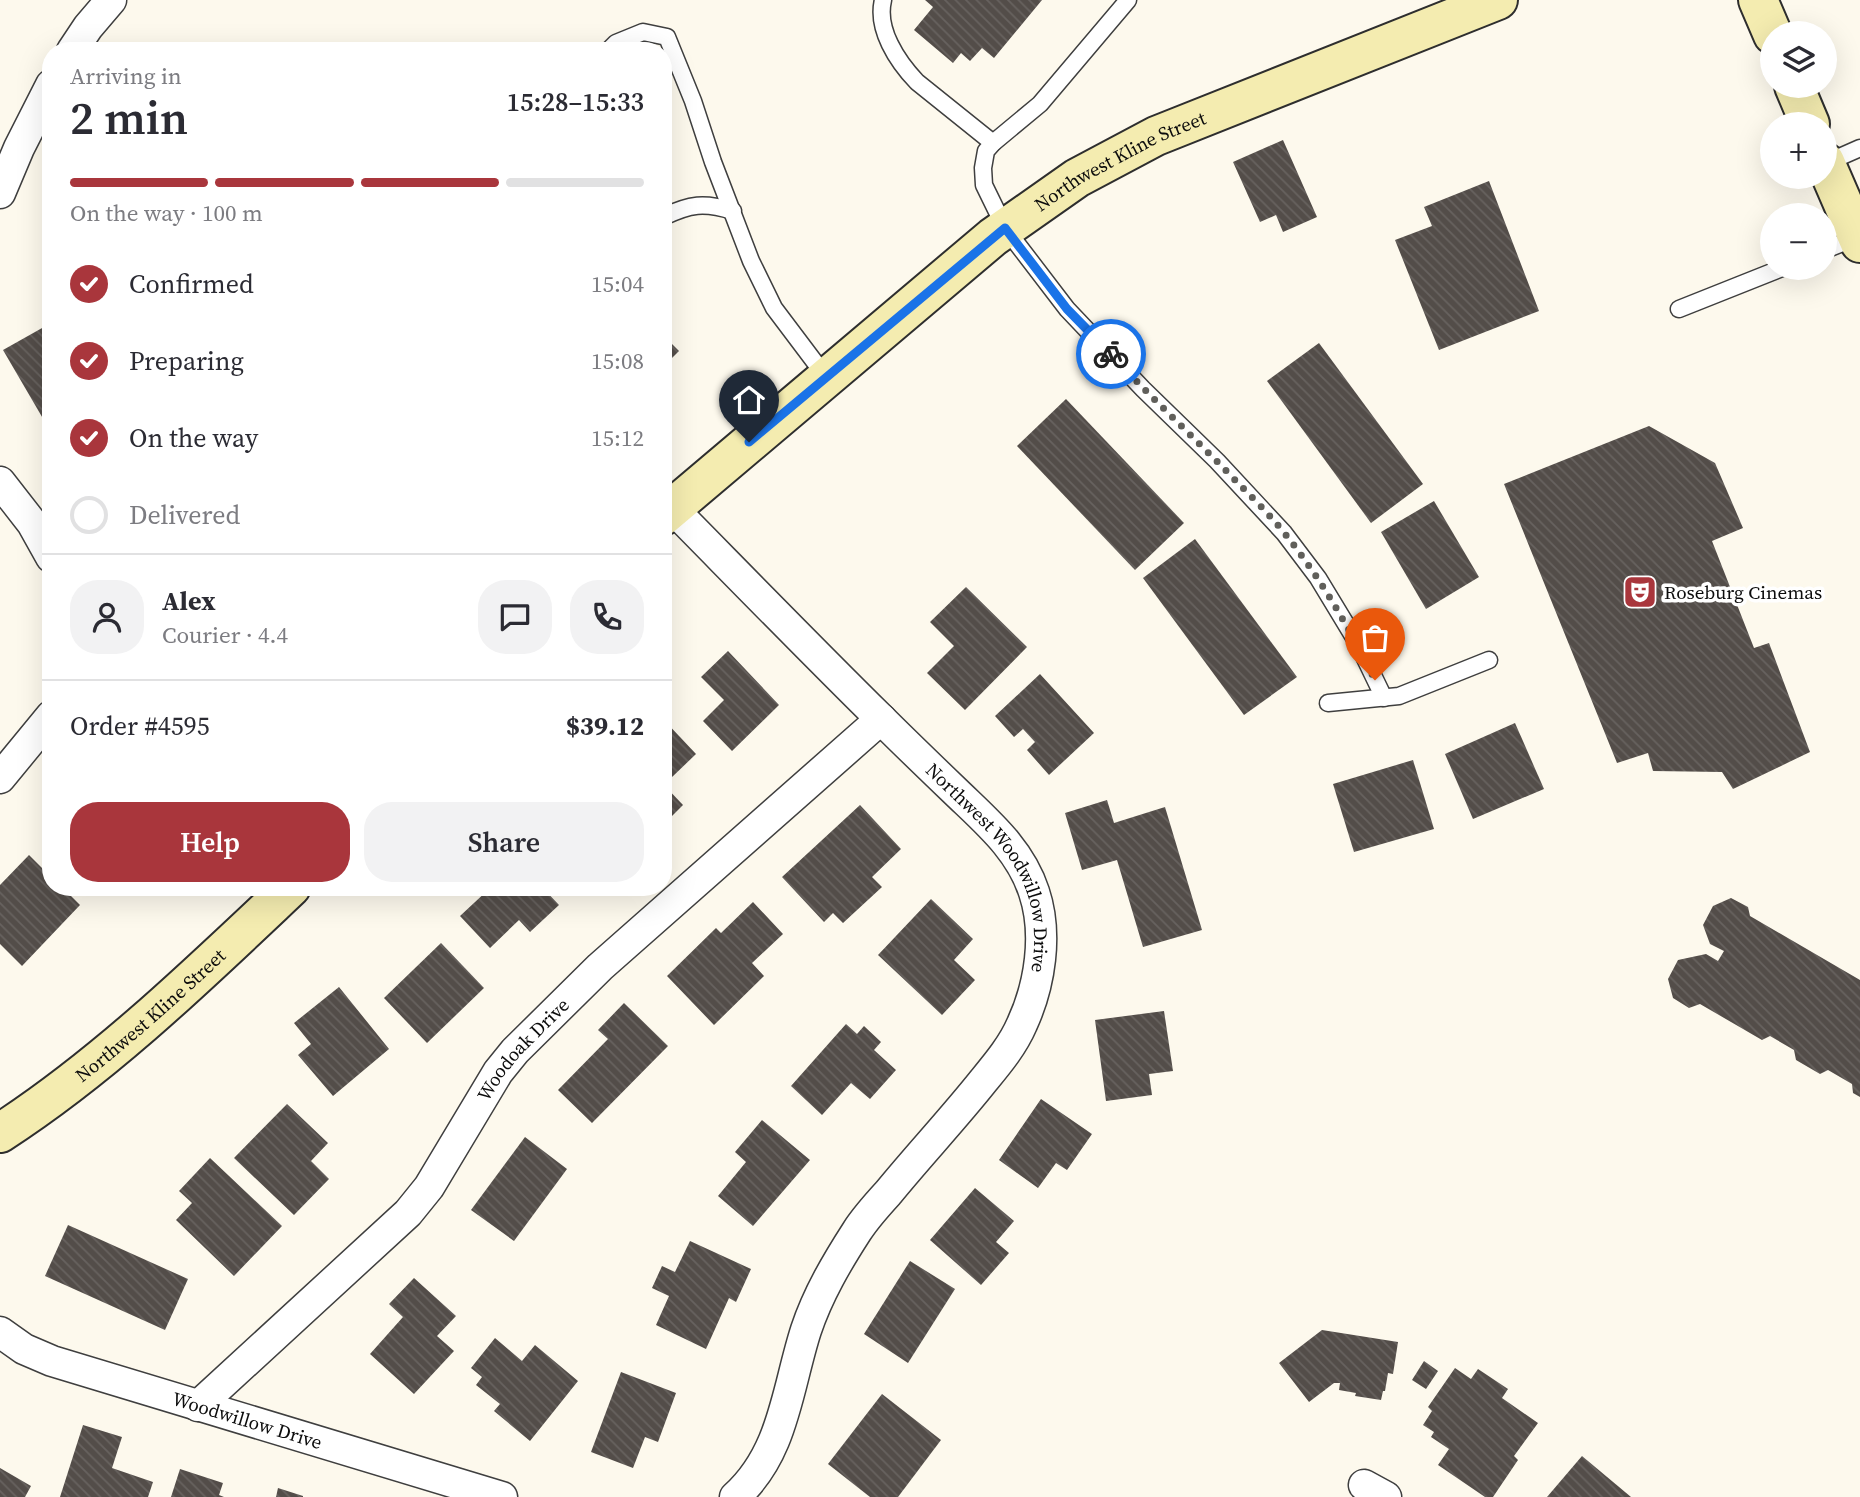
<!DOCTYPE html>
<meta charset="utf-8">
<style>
body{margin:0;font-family:"Source Serif 4",serif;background:#f2f2f3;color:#2b2b33;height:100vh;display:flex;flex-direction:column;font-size:26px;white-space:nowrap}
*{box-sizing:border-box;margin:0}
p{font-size:23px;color:#7c7c81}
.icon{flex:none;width:38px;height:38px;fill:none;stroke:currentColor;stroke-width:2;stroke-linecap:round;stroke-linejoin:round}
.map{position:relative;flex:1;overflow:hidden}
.panel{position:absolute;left:42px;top:42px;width:630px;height:854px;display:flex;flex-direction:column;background:#fff;border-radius:28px;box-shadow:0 7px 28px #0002}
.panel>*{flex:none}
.controls{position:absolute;left:1760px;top:21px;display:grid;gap:14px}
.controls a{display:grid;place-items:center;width:77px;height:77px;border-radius:50%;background:#fff;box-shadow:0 7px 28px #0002;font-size:35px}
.pin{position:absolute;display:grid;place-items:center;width:60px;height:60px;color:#fff;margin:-72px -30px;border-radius:50% 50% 50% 0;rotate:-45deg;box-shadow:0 0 7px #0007}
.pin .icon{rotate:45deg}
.courier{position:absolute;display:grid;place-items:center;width:70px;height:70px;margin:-35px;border:5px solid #1a73e8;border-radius:50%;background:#fff;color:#222;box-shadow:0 2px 9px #0007}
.summary em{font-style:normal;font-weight:600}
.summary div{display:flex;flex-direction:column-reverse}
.summary{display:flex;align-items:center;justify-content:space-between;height:119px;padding:0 28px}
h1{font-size:46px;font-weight:600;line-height:52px}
.bar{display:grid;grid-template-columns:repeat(4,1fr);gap:10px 7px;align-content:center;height:84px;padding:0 28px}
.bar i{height:9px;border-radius:5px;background:#e1e1e2}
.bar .selected{background:#a9363c}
.bar p{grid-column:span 4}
.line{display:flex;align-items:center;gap:18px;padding:0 28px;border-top:2px solid #e1e1e2}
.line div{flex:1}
.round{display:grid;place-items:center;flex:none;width:74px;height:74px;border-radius:28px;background:#f2f2f3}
ol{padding:0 28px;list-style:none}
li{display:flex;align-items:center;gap:21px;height:77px}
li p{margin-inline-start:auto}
li .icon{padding:7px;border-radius:50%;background:#a9363c;color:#fff;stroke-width:4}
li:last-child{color:#7c7c81}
li i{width:38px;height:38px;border:4px solid #e1e1e2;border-radius:50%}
.button{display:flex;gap:14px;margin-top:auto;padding:14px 28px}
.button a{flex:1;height:80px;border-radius:28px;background:#a9363c;color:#fff;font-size:28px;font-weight:600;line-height:80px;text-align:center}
.button a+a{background:#f2f2f3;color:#2b2b33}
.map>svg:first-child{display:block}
</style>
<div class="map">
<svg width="1860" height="1497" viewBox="0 0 1860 1497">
<defs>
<pattern id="building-back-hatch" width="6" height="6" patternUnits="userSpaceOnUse" patternTransform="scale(1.75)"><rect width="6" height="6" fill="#534d49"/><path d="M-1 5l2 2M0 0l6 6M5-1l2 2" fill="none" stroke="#67625f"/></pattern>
</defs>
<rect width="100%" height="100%" fill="#fdf9ed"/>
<g fill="url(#building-back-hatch)">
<path d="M925 0H1042L994 58 982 48 970 61 961 53 953 63 914 30 933 7Z"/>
<path d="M1283 140 1317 217 1283 232 1276 215 1260 222 1233 162Z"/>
<path d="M1489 181 1539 311 1439 350 1395 240 1432 226 1424 207Z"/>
<path d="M51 323V419L45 422 3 350Z"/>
<path d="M663 335 679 351 663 367Z"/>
<path d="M1319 343 1423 484 1371 523 1267 381Z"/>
<path d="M1066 399 1184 523 1135 570 1017 446Z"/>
<path d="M1649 426 1715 463 1743 528 1712 541 1754 648 1769 643 1810 752 1733 789 1722 772 1653 771 1648 753 1617 763 1504 484Z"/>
<path d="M1434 501 1479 577 1426 609 1381 532Z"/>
<path d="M1195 539 1297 677 1244 715 1143 578Z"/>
<path d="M966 587 1027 647 965 710 927 673 954 646 930 622Z"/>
<path d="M728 651 779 705 732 751 703 721 724 700 701 677Z"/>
<path d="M1040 674 1094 733 1049 775 1027 750 1035 742 1023 729 1014 737 995 716Z"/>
<path d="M663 719 696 754 670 779 663 772Z"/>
<path d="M1515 723 1544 789 1473 819 1445 754Z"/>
<path d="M1413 760 1434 829 1354 852 1333 784Z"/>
<path d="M663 784 683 805 663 825Z"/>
<path d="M1107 800 1114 823 1165 807 1202 930 1143 947 1117 860 1082 870 1065 813Z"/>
<path d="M860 805 901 849 872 877 882 887 843 923 833 913 824 922 782 877Z"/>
<path d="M29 855 51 877V887H62L80 905 22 966 0 944V885Z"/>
<path d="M487 887H542L559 905 530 932 519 920 490 948 460 916 489 889Z"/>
<path d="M1731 898 1748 907 1750 916 1860 980V1097L1853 1093 1852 1084 1828 1070 1820 1074 1796 1060 1794 1050 1770 1036 1762 1040 1700 1004 1689 1008 1673 998 1668 979 1678 960 1706 954 1718 961 1724 951 1710 944 1703 925 1713 906Z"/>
<path d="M931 899 973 939 954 960 975 980 942 1015 878 955Z"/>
<path d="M753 902 783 934 752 963 764 976 714 1025 667 976 716 928 721 933Z"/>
<path d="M441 943 484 988 427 1043 384 998Z"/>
<path d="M339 987 389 1049 333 1096 298 1055 311 1044 294 1023Z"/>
<path d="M624 1003 668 1046 592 1123 558 1090 608 1039 598 1030Z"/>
<path d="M1164 1011 1173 1071 1149 1074 1152 1095 1106 1101 1095 1020Z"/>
<path d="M846 1024 857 1034 864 1026 881 1042 874 1050 896 1070 870 1099 851 1083 822 1115 791 1086Z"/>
<path d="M1041 1099 1092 1134 1067 1170 1056 1163 1038 1188 999 1160Z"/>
<path d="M287 1104 328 1143 311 1161 329 1179 294 1215 234 1158Z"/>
<path d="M762 1120 810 1160 753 1226 718 1196 746 1162 735 1152Z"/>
<path d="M525 1137 567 1169 514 1241 471 1210Z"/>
<path d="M210 1158 282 1226 234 1276 176 1220 192 1203 179 1191Z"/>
<path d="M975 1188 1014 1221 996 1242 1009 1253 981 1285 930 1240Z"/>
<path d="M68 1225 188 1279 165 1330 45 1276Z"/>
<path d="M690 1241 751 1269 736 1302 729 1298 706 1349 656 1325 669 1296 652 1288 662 1266 675 1272Z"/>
<path d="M910 1261 955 1289 908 1363 864 1334Z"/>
<path d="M414 1278 456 1316 437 1336 454 1351 414 1394 370 1354 403 1317 389 1304Z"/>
<path d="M1322 1330 1398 1342 1393 1374 1388 1373 1385 1391H1383L1381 1400 1355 1396 1356 1393 1339 1390 1340 1383H1334L1309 1402 1279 1363Z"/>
<path d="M495 1338 522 1361 535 1345 578 1381 530 1441 494 1411 500 1404 476 1385 482 1377 471 1368Z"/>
<path d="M1424 1361 1438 1371 1426 1389 1412 1380Z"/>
<path d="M1455 1368 1471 1379 1478 1369 1508 1389 1502 1398 1538 1423 1514 1456 1518 1460 1493 1497H1485L1438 1465 1449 1449 1431 1437 1434 1432 1423 1425 1432 1411 1428 1407Z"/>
<path d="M621 1372 676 1393 658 1442 645 1437 633 1468 591 1452Z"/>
<path d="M882 1394 941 1440 898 1497H870L828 1464Z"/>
<path d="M83 1425 122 1437 112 1468 153 1482 148 1497H60Z"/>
<path d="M1582 1456 1631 1497H1547Z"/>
<path d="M0 1468 31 1486 25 1497H0Z"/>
<path d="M180 1469 223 1483 219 1495 224 1497H171Z"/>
<path d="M278 1488 303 1496V1497H276Z"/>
</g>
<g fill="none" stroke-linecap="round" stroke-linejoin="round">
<defs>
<g id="lane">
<path d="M883 0C876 29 897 61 917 82L993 143"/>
<path d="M1128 0 1040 104 993 143 986 151 983 168 984 185 1005 228 1067 309 1143 389 1217 461 1284 533 1318 578 1358 644 1384 698"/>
<path d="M608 51 616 43 643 32 667 37 693 101 713 162 751 261 774 308 826 377"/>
<path d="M1826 163 1860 148"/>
<path d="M663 217C690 204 704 202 733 211"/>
<path d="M1825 250 1857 237"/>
<path d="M1679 309 1782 268"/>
<path d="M1328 703 1399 696 1489 660"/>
</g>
<g id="street">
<path d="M72 51 88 27 111 0"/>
<path d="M0 193 19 148 51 85"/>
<path d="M0 482 32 523 51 557"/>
<path id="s1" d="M672 508C741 578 810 649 880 718 905 743 930 767 955 791 987 822 1020 849 1034 892 1048 934 1040 985 1022 1024 1013 1045 998 1063 984 1080 953 1119 919 1155 888 1193 877 1205 866 1217 857 1231 837 1262 818 1294 806 1330 787 1389 784 1453 735 1497"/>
<path d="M0 778 51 716"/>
<path id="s2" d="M0 1332 24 1349 52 1361 502 1497"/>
<path id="s3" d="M198 1406 408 1213 429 1187 498 1072 515 1051 600 967 881 719"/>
<path d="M1364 1485 1386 1497"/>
</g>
<g id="secondary">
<path d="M1758 0 1773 35"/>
<path d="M1794 86 1810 124"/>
<path d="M1825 162 1860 243"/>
<path id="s4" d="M663 516 993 237 1077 178 1156 136 1498 0"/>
<path id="s5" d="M0 1133C104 1066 201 972 291 887"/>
</g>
</defs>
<use href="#lane" stroke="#3f3f3f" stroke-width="19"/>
<use href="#street" stroke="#3f3f3f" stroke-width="33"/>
<use href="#secondary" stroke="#2e2e2e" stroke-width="42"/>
<use href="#lane" stroke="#fff" stroke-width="16"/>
<use href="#street" stroke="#fff" stroke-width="30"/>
<use href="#secondary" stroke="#f4ecb0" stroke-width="38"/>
</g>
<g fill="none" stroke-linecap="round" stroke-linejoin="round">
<path stroke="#605f5b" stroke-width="7" stroke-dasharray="0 12.6" d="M1111 354C1150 397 1194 437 1235 480 1252 497 1270 515 1286 535 1321 579 1350 629 1375 680"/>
<path stroke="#1a73e8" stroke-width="9" d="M749 442 1005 228 1067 309 1111 354"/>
</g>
<defs>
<symbol id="theatre-square" viewBox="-11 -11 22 22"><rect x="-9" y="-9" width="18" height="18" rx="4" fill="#a9363c" stroke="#fff"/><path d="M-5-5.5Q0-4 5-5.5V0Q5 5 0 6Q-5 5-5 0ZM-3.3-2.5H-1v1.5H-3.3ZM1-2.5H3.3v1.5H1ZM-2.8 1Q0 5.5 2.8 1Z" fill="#fff"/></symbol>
</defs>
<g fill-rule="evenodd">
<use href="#theatre-square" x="1621" y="573" width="38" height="38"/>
</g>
<g text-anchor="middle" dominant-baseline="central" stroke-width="7" stroke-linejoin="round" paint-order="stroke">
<g font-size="19" fill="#0c0c0c" stroke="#fff">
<text stroke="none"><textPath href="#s4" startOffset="581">Northwest Kline Street</textPath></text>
<text stroke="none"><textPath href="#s1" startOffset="488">Northwest Woodwillow Drive</textPath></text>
<text stroke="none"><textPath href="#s5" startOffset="191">Northwest Kline Street</textPath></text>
<text stroke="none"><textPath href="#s3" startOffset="486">Woodoak Drive</textPath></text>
<text stroke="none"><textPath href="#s2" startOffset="264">Woodwillow Drive</textPath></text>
</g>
<g font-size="19" fill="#0c0c0c" stroke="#fff" text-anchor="start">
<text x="1664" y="592">Roseburg Cinemas</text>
</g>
</g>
</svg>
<div class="controls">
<a><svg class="icon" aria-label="layers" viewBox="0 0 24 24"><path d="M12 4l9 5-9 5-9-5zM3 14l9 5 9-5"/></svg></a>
<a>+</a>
<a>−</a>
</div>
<div class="pin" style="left:1375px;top:680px;background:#ea580c"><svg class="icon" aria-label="bag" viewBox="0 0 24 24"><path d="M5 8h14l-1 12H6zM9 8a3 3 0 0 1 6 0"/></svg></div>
<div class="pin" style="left:749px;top:442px;background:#1f2937"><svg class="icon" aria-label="home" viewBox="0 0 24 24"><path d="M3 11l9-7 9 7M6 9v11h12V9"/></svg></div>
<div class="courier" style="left:1111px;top:354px"><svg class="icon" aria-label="bike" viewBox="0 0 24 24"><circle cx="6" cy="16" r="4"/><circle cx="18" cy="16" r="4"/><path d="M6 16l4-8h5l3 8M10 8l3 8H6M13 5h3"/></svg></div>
<section class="panel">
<div class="summary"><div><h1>2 min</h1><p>Arriving in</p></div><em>15:28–15:33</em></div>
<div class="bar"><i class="selected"></i><i class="selected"></i><i class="selected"></i><i></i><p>On the way · 100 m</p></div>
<ol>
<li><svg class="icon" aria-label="check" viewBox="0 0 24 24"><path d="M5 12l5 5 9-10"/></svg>Confirmed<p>15:04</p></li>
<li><svg class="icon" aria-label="check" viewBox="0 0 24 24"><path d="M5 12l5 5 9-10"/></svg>Preparing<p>15:08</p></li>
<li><svg class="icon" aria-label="check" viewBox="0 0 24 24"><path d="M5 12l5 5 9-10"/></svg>On the way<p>15:12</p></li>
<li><i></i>Delivered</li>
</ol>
<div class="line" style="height:126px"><a class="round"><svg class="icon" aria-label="person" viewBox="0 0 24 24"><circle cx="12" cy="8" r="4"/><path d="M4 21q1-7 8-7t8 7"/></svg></a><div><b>Alex</b><p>Courier · 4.4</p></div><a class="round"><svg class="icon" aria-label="chat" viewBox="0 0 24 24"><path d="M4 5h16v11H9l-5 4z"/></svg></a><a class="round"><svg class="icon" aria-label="phone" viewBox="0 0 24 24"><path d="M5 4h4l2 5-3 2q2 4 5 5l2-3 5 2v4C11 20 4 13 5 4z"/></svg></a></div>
<div class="line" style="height:91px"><div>Order #4595</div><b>$39.12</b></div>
<div class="button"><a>Help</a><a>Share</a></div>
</section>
</div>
